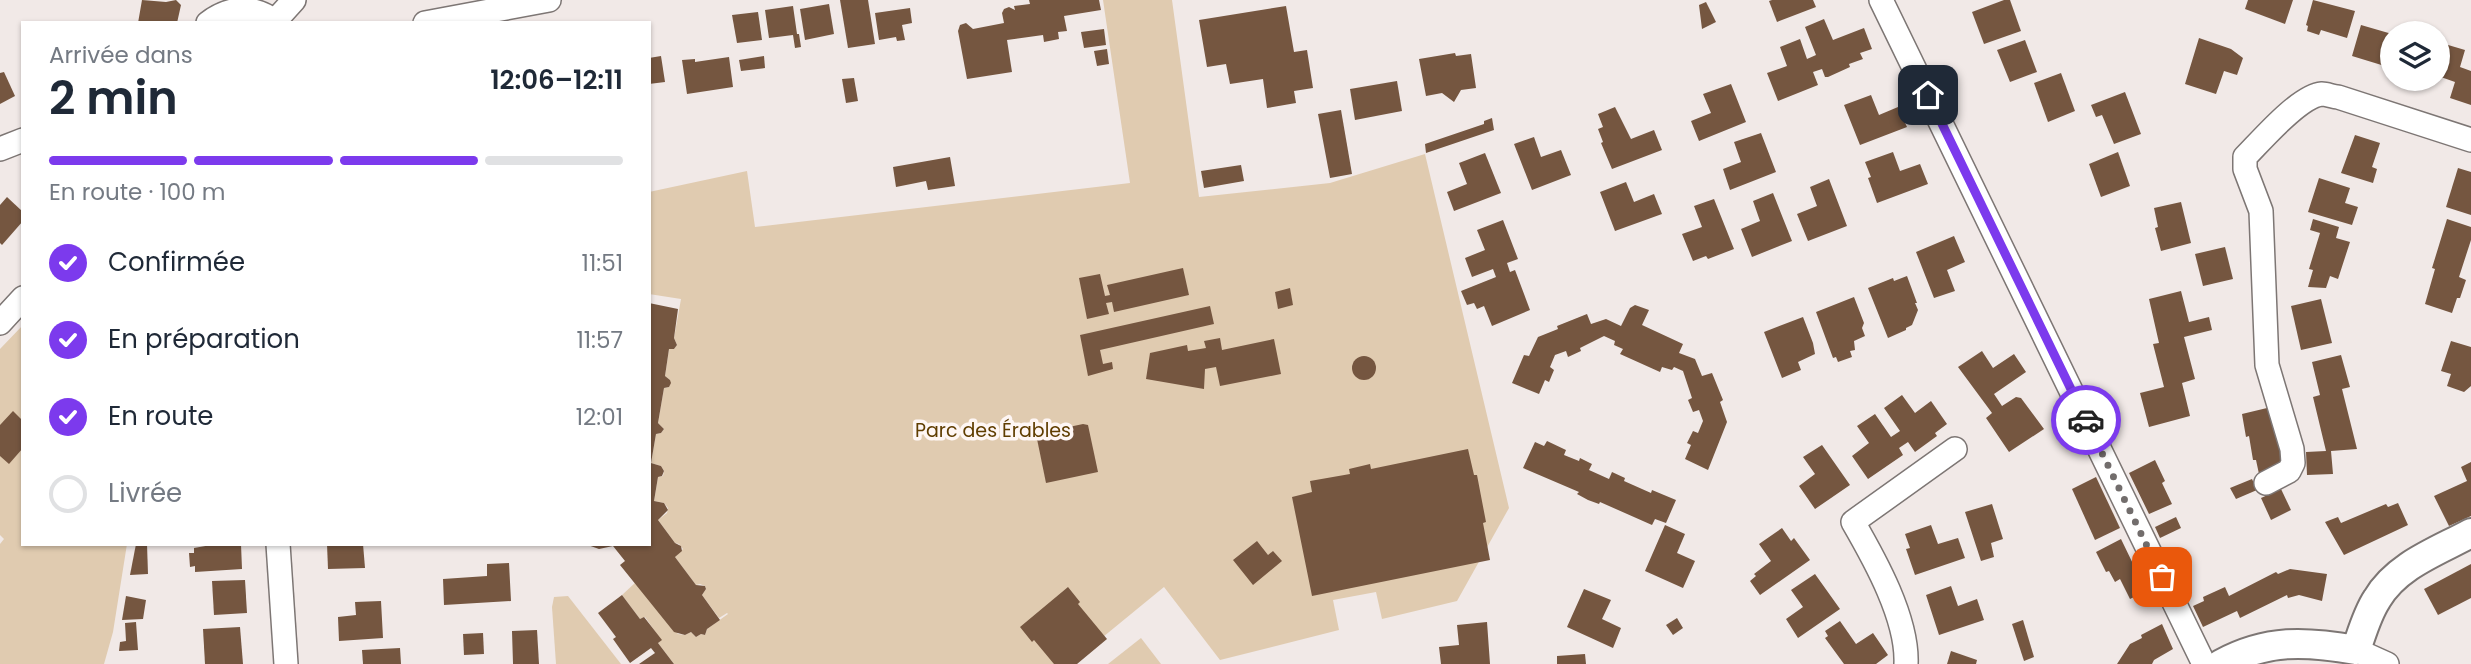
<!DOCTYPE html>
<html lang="fr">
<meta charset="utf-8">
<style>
body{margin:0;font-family:Poppins,sans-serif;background:#f2f2f3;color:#1f2937;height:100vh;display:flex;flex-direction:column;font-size:26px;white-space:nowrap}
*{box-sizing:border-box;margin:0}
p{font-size:23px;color:#747a83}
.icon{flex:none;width:38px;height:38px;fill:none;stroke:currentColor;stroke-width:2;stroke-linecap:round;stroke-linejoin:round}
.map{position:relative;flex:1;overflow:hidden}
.sheet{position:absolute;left:21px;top:21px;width:630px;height:525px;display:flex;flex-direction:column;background:#fff;border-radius:0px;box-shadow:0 2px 5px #0004}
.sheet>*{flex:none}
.tools{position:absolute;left:2380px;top:21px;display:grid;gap:14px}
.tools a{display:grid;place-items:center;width:70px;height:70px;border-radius:50%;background:#fff;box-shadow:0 2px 5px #0004;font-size:35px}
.pin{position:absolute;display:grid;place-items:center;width:60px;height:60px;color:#fff;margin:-30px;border-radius:14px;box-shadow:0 4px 10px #0006}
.courier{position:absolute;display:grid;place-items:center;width:70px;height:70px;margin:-35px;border:5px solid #7c3aed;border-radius:50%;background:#fff;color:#222;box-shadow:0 2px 9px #0007}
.headline em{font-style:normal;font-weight:600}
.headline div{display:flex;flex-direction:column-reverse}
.headline{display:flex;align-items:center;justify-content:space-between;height:119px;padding:0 28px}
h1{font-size:46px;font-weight:600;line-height:52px}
.bar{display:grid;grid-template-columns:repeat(4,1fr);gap:10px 7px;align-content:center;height:84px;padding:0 28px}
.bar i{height:9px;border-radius:5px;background:#e0e1e3}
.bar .selected{background:#7c3aed}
.bar p{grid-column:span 4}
ol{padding:0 28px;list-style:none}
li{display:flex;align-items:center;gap:21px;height:77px}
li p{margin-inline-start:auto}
li .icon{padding:7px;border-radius:50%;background:#7c3aed;color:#fff;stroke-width:4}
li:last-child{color:#747a83}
li i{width:38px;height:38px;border:4px solid #e0e1e3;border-radius:50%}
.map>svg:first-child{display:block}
</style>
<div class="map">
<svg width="2471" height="664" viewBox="0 0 2471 664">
<rect width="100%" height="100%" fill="#f1e9e7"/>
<g fill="#e0cbb0">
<path d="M1103 0H1172L1199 197 1330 183 1425 154 1509 508 1457 601 1382 619 1376 592 1333 600 1339 630 1220 660 1164 587 1070 664H674L658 643 661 640 645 617 640 619 622 595 636 582 678 634 685 635 691 632 696 637 701 634 705 635 707 629 728 614 727 613 719 618 702 595 706 589 705 586 700 584 696 585 675 557 683 549 679 544 675 543 658 520 667 513 668 508 664 503 654 501 658 477 663 476 664 471 661 466 651 463 656 434 661 433 664 429 658 423 664 388 669 387 670 380 665 376 669 349H674L677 345 674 338 681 299 649 294V192L747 171 755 227 1130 183Z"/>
<path d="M23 325V544H127L113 632 104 664H0V544L4 539 0 535V349Z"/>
<path d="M568 596 621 664H556L552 607 554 597Z"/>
<path d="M1141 638 1161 664H1108Z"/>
</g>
<g fill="#755640">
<path d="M142 0 166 2 176 0 181 5 177 23H138Z"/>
<path d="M840 0H868L875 44 848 48Z"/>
<path d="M1029 0H1099L1101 10 1064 16 1067 31 1058 32 1059 39 1044 42 1043 35 1007 40 1012 72 967 79 958 31 960 25 966 23 973 29 1004 23 1002 13 1004 9 1009 7 1015 10 1014 6 1030 4Z"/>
<path d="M1772 0H1813L1816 7 1777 22 1769 1Z"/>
<path d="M2004 0H2010L2021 31 1984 44 1972 12Z"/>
<path d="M2248 0H2293L2285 24 2245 9Z"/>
<path d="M2313 0 2355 11 2347 38 2321 30 2319 35 2307 31 2308 26 2306 25Z"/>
<path d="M1706 2 1716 22 1702 29 1699 5Z"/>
<path d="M829 4 834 34 805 40 800 9Z"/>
<path d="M793 6 797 34H799L801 47 795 48 793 35 769 38 765 10Z"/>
<path d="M1286 6 1294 52 1307 50 1313 88 1294 91 1296 103 1267 108 1263 79 1230 84 1226 64 1207 67 1199 20Z"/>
<path d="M910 8 912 23 902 25 905 40 897 41 896 37 879 40 875 13Z"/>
<path d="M758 12 762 40 737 43 732 15Z"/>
<path d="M1824 19 1833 40 1864 28 1872 49 1860 53 1863 59 1849 64 1850 67 1828 77H1825L1822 69 1813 72 1818 85 1778 101 1767 73 1787 66 1780 47 1800 39 1807 59 1816 55 1805 27Z"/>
<path d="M2361 25 2392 34V71L2387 69 2388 67 2352 56Z"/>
<path d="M1104 29 1106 45 1084 48 1081 32Z"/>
<path d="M2199 38 2231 49 2243 58 2237 75 2224 71 2216 94 2185 84Z"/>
<path d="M2025 40 2037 72 2010 82 1997 50Z"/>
<path d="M2438 42 2465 50 2460 67 2471 71V105L2450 98 2455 82 2438 76Z"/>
<path d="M1107 49 1109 64 1097 66 1094 51Z"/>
<path d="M1455 53 1456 56 1471 54 1476 88 1461 90 1454 102 1442 93 1426 96 1419 59Z"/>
<path d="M661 56 665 82 649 84V58Z"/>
<path d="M764 56 765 68 741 71 739 60Z"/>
<path d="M729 57 733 87 687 94 682 60 695 59V62Z"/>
<path d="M4 72 15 96 0 104V73Z"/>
<path d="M2061 73 2075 111 2048 122 2034 83Z"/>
<path d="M854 78 858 101 846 103 842 79Z"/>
<path d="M1397 81 1402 111 1355 120 1350 89Z"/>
<path d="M1731 84 1746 122 1699 141 1691 121 1711 113 1703 94Z"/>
<path d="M2125 92 2141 134 2114 144 2102 115 2096 117 2091 105Z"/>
<path d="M1871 95 1879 115 1898 107 1907 127 1860 145 1844 105Z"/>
<path d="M1615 107 1631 139 1654 130 1662 150 1612 169 1601 143 1603 142 1598 129 1603 127 1598 114Z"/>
<path d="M1341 110 1352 174 1330 178 1318 114Z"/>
<path d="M1492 118 1494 130 1426 153 1425 144 1484 124V121Z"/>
<path d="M1761 133 1776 172 1730 190 1723 169 1741 162 1734 142Z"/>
<path d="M2355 135 2380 143 2372 167 2377 169 2373 183 2341 173Z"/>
<path d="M1534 137 1541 157 1561 150 1571 175 1532 190 1514 144Z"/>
<path d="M1893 152 1900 171 1920 164 1928 184 1877 203 1868 178 1871 177 1865 162Z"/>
<path d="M2118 152 2130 186 2101 197 2089 164Z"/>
<path d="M1485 153 1501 193 1454 211 1447 192 1467 184 1459 163Z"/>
<path d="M950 157 955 186 928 190 926 181 896 187 893 167Z"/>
<path d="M1241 165 1244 181 1204 188 1201 171Z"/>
<path d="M2458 168 2471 172V215L2446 207Z"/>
<path d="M2319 178 2350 188 2345 203 2358 207 2352 225 2308 212Z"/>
<path d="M1829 179 1847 226 1808 241 1797 214 1817 206 1810 187Z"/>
<path d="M1626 182 1634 202 1654 194 1662 214 1615 231 1600 192Z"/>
<path d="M1773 193 1792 241 1752 257 1741 229 1760 221 1753 201Z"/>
<path d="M7 197 23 212V221L2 245 0 243V205Z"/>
<path d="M1714 199 1734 249 1708 259 1706 256 1693 261 1682 234 1702 227 1694 206Z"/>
<path d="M2181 202 2191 243 2161 251 2155 228 2158 227 2154 208Z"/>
<path d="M2313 219 2339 227 2336 238 2350 242 2338 279 2330 276 2326 288 2308 287 2313 270 2309 269 2320 233 2310 230Z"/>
<path d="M2447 219 2471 227V240L2459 277 2466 280 2460 298H2457L2452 313 2425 304 2435 269 2432 268Z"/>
<path d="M1503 220 1518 259 1507 263 1510 272 1515 270 1530 310 1492 326 1484 306 1477 309 1474 303 1467 305 1461 291 1496 277 1493 269 1472 277 1465 258 1485 250 1477 230Z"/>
<path d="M1954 236 1965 262 1947 270 1955 291 1934 298 1916 252Z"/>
<path d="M2225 247 2233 279 2203 286 2195 254Z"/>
<path d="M1183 268 1189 295 1114 312 1112 302 1106 303 1109 314 1087 319 1079 278 1100 274 1105 296 1110 295 1107 285Z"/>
<path d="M1907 276 1917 303H1915L1918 310 1912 325 1906 328V330L1888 338 1868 288 1893 278 1894 281Z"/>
<path d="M1290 288 1293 305 1278 309 1275 292Z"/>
<path d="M2181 291 2189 322 2209 317 2212 330 2184 337 2195 379 2182 383 2190 416 2149 427 2140 393 2164 387 2153 344 2159 343 2149 299Z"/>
<path d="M1854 297 1864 323 1862 328 1865 336 1854 341 1855 350 1850 351 1852 357 1838 362 1836 357 1833 358 1816 312Z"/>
<path d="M2321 299 2332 343 2301 350 2291 306Z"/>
<path d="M649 303 678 309 674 338 677 345 674 349H669L665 376 670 380 671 383 669 387 664 388 658 423 664 429 661 433 656 434 651 463 661 466 664 471 662 476 658 477 654 501 664 503 668 510 658 520 675 543 681 546 682 551 675 557 696 585 705 586 706 589 702 595 720 620 707 629 705 635 701 634 696 637 691 632 685 635 674 632 620 565 625 561 613 546 599 549 585 544H649Z"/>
<path d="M1635 305 1649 310 1642 325 1683 344 1679 353 1695 359 1702 376 1712 373 1723 400 1720 402 1727 422 1708 470 1685 459 1691 445 1687 443 1693 431 1698 433 1703 421 1699 410 1693 412 1688 400 1692 398 1683 371 1674 367 1672 370 1662 367 1660 372 1620 354 1623 349 1614 345 1615 341 1604 336 1580 348 1581 351 1568 357 1566 351 1555 355 1550 367 1554 370 1549 382 1545 380 1539 394 1512 383 1524 355 1529 356 1538 337 1558 329 1557 326 1587 314 1591 324 1606 319 1621 326 1630 308Z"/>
<path d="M1210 306 1214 324 1100 350 1103 364 1112 362 1113 369 1088 376 1080 335Z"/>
<path d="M1803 317 1813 343 1815 354 1798 362 1801 370 1782 378 1764 332Z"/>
<path d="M1220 338 1222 350 1274 339 1281 374 1220 386 1216 367 1205 369 1204 389 1146 379 1150 353 1187 345 1188 351 1206 348 1204 341Z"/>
<path d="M2451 341 2471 347V386L2464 392 2447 386 2451 374 2441 371Z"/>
<path d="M1982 351 1993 368 2014 354 2026 372 1994 394 2002 406 2016 397 2021 398 2044 429 2009 452 1986 418 1992 413 1958 367Z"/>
<path d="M2341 355 2350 387 2342 389 2357 449 2331 451 2333 474 2307 475 2306 452 2326 451 2313 397 2320 395 2312 362Z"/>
<circle cx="1364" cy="368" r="12"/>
<path d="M1902 395 1915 413 1931 401 1947 424 1935 433 1937 436 1915 452 1908 442 1899 448 1903 455 1868 479 1852 456 1869 443 1857 426 1875 414 1891 437 1900 431 1884 408Z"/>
<path d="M2267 408 2284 460 2259 474 2256 460H2253L2249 436 2246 437 2242 414Z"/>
<path d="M13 411 23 421V448L9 464 0 456V425Z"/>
<path d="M1083 424 1088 425 1098 472 1046 483 1036 434Z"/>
<path d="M1547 441 1566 450 1564 455 1579 461 1580 458 1592 464 1589 470 1609 479 1612 472 1625 478 1624 481 1651 493 1652 490 1676 500 1666 523 1655 519 1652 525 1600 502 1599 504 1588 500 1577 494 1579 492 1523 468 1535 442 1544 446Z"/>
<path d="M1822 445 1850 485 1815 509 1799 486 1815 474 1803 457Z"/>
<path d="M1468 449 1474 475H1477L1486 522 1483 523 1490 560 1312 596 1292 497 1312 492 1310 481 1350 474 1349 469 1370 464 1371 469Z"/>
<path d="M2155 460 2165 481 2162 483 2172 504 2149 514 2129 473Z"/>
<path d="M2471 462V516L2449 526 2434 496 2467 481 2461 467Z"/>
<path d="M2096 477 2120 528 2095 540 2072 489Z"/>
<path d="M2252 479 2257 490 2236 499 2230 488Z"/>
<path d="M2281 489 2291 510 2271 520 2261 498Z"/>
<path d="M2398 503 2408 525 2344 555 2325 522 2338 517 2341 523 2386 504 2388 507Z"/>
<path d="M1992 504 2003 539 1991 543 1994 557 1981 561 1965 512Z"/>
<path d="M2176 517 2181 528 2160 538 2155 527Z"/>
<path d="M1665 525 1685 534 1677 553 1695 561 1683 588 1645 571Z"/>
<path d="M1931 525 1938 544 1958 538 1965 558 1915 575 1906 549 1910 548 1905 534Z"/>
<path d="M1782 528 1791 541 1794 538 1810 560 1760 595 1750 581 1756 576 1754 574 1771 561 1759 544Z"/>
<path d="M2121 539 2136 570 2140 568 2150 589 2130 599 2120 579 2115 582 2109 571 2106 572 2096 552Z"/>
<path d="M1257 541 1268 555 1273 551 1282 561 1253 585 1233 560Z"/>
<path d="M136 544H147L148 574 130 575Z"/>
<path d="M217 544H241L242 569 195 572V566L190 567 189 553H194V548Z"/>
<path d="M327 544H363L365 568 328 569Z"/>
<path d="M509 563 511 601 444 605 443 579 487 576V564Z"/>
<path d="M2471 564V598L2438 615 2424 589Z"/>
<path d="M2290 569 2327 574 2322 601 2299 595 2288 598 2287 595 2240 618 2237 611 2203 627 2193 606 2204 601 2203 597 2225 587 2229 596 2276 572 2278 574Z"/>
<path d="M1815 574 1840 609 1798 638 1786 619 1803 607 1791 590Z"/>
<path d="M245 580 247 613 214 615 212 581Z"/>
<path d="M1951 586 1958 606 1977 599 1984 620 1939 635 1926 595Z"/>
<path d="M1068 587 1080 602 1078 604 1107 639 1077 664H1054L1034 640 1032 642 1020 627Z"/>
<path d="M1584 589 1611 600 1602 619 1621 628 1613 648 1567 627Z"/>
<path d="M622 595 640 619 644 617 662 640 658 643 674 664H639L655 653 651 648 630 663 613 639 616 637 598 613Z"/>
<path d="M126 596 146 600 143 619 122 620Z"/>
<path d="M381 601 383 638 339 641 338 617 356 615 355 602Z"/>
<path d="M1677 618 1683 628 1673 635 1666 625Z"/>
<path d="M2023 620 2034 657 2024 661 2012 624Z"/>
<path d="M1840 621 1856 644 1873 633 1888 655 1876 664H1844L1825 638 1828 636 1825 631Z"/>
<path d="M136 622 138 650 119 651 120 642 126 641 125 623Z"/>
<path d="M1487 622 1490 664H1441L1439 647 1459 645 1457 625Z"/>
<path d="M2162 624 2173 649 2154 660 2152 664H2117L2130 644 2142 638 2141 635Z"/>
<path d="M240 627 243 664H205L203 629Z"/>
<path d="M537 630 539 664H513L512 631Z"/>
<path d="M483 633 484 654 464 655 463 634Z"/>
<path d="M400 648 401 664H363L362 650Z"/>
<path d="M1951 651 1977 660 1976 664H1947Z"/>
<path d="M1585 654 1586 664H1557V656Z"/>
</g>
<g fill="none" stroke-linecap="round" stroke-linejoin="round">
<defs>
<g id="minor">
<path d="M1881 0 2204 664"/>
<path d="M275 21 294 0"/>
<path d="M208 23C230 6 255 5 277 23"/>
<path d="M425 23 549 0"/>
<path d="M0 149 23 140"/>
<path d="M0 323 23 298"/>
<path d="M2266 483 2289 471 2293 463 2292 449 2267 365 2261 211 2245 169V157C2261 141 2299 96 2322 94 2327 94 2333 97 2338 97L2471 140"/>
<path d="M278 544 286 664"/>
<path d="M2356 650 2387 664"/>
<path d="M1906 664C1908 619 1875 560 1853 522L1955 449"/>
</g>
<path id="tertiary" d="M2221 664C2267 639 2306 641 2356 650 2362 633 2367 614 2377 599 2397 565 2438 551 2471 533"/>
</defs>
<use href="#minor" stroke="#7d7674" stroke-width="26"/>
<use href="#tertiary" stroke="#7d7674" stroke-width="32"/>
<use href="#minor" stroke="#fff" stroke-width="23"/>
<use href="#tertiary" stroke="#fff" stroke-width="28"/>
</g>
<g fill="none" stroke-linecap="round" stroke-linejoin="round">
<path stroke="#726d6c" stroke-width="7" stroke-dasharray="0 12.6" d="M2086 420 2162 577"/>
<path stroke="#7c3aed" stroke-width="9" d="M1928 95 2086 420"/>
</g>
<g text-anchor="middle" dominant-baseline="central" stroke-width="7" stroke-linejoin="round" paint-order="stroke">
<g font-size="19" fill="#5f3d00" stroke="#fef6f4">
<text x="993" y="430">Parc des Érables</text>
</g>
</g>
</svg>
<div class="tools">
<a><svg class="icon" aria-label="layers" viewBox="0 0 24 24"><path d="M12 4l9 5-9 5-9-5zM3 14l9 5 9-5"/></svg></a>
</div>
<div class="pin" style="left:2162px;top:577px;background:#ea580c"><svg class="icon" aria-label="bag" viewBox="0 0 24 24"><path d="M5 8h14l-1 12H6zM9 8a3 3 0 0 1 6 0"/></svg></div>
<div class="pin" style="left:1928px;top:95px;background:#1f2937"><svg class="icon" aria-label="home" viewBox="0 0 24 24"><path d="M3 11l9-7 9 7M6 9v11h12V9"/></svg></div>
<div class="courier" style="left:2086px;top:420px"><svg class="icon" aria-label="car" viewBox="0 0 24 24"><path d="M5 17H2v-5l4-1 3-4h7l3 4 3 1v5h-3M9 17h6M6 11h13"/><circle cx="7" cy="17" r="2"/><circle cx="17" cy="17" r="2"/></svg></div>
<section class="sheet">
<div class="headline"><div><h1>2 min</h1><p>Arrivée dans</p></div><em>12:06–12:11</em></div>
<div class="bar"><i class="selected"></i><i class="selected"></i><i class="selected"></i><i></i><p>En route · 100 m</p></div>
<ol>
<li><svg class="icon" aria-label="check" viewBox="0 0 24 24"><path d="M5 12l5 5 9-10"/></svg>Confirmée<p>11:51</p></li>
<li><svg class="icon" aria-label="check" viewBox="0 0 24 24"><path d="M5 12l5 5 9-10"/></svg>En préparation<p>11:57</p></li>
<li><svg class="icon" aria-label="check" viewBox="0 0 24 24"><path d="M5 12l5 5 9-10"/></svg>En route<p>12:01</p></li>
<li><i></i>Livrée</li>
</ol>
</section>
</div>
